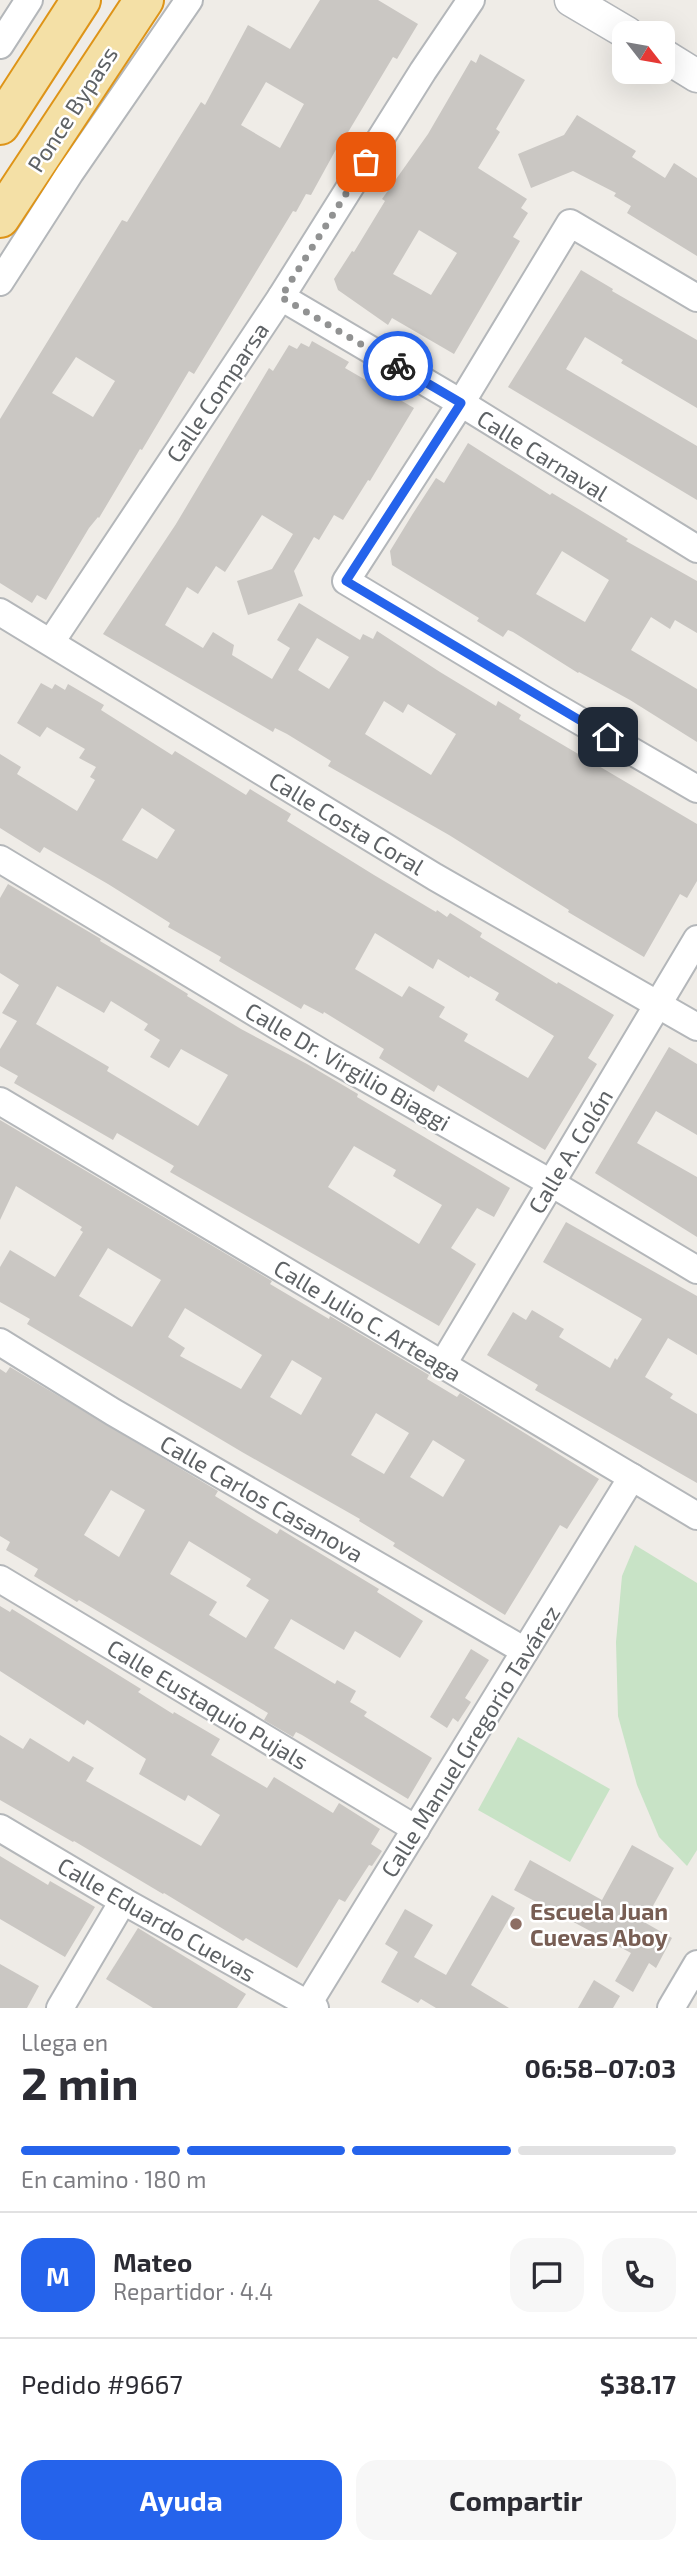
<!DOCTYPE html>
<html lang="es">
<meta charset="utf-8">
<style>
body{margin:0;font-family:"Exo 2",sans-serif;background:#f7f7f7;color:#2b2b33;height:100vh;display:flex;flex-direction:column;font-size:26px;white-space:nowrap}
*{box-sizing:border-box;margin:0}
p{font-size:23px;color:#7c7c81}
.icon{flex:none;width:38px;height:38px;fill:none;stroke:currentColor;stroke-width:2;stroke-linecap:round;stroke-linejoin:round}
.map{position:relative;height:2008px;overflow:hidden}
.side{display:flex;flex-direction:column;background:#fff;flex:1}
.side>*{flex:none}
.needle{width:46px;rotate:121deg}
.controls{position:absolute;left:612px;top:21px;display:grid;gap:14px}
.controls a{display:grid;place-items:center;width:63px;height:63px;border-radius:14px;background:#fff;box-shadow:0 7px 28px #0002;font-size:35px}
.pin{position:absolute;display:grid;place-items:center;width:60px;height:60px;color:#fff;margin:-30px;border-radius:14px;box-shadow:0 4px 10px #0006}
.courier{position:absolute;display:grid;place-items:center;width:70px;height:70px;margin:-35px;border:5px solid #2563eb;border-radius:50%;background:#fff;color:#222;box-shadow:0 2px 9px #0007}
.overview em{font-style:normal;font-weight:700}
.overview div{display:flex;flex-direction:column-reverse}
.overview{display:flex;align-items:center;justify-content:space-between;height:119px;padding:0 21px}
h1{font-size:46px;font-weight:700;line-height:52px}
.bar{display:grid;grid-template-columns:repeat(4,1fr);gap:10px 7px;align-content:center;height:84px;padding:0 21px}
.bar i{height:9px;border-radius:5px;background:#e1e1e2}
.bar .current{background:#2563eb}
.bar p{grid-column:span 4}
.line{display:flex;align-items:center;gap:18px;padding:0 21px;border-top:2px solid #e1e1e2}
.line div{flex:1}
.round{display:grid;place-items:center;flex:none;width:74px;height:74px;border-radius:21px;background:#f7f7f7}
.cta{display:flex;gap:14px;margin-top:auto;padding:14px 21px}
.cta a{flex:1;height:80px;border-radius:21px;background:#2563eb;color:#fff;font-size:28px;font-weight:700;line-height:80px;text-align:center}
.cta a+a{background:#f7f7f7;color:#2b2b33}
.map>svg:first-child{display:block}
</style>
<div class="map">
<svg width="697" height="2008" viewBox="0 0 697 2008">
<rect width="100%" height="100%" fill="#efece7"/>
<g fill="#c8e3c6">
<path d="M635 1545 697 1583V1850L687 1866 659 1837 637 1785 618 1716 616 1642 622 1576Z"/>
<path d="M518 1737 610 1789 570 1862 478 1810Z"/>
</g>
<g fill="#cac7c3" fill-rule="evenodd">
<path d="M320 0H378L418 24 397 59 393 57 347 134 345 133 311 195 306 194 296 212 293 211 194 374 189 371 142 450 140 449 99 518 98 517 89 528 46 600 37 595 32 603 0 583V419L122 220 127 222 201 102 205 105 248 25 290 49ZM266 82 304 104 280 148 241 125ZM76 357 115 381 93 417 52 393Z"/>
<path d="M480 54 525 80 496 129 500 132 478 168 527 199 521 208 528 213 513 237 520 241 454 354 392 318 388 325 338 290 334 279 352 251 354 252 385 201 382 199 428 134 471 60 476 63ZM419 230 457 253 431 295 393 274Z"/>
<path d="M577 115 636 151 632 157 665 178 674 163 697 178V256L627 213 631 206 614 196 616 193 573 171 531 188 518 154 564 135Z"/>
<path d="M581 270 613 289 612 291 697 340V408L621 363 623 360 585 337 566 369 697 446V500L508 387Z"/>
<path d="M312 341 349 362 345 368 414 408 370 481 368 480 343 520 334 515 319 540 314 537 294 571 303 596 248 615 237 581 272 569 293 534 262 515 225 572 216 566 198 594 187 587 165 625 203 648 213 632 234 645 232 655 272 679 290 648 277 640 299 603 360 640 363 634 373 639 377 631 440 672 496 706 498 701 521 715 519 719 697 824V881L687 898 680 894 644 957 568 912 569 910 449 835 328 766 331 761 287 734 275 728 273 732 103 634 176 524 269 368 273 371 289 345 297 349 301 343 309 347ZM317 638 349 657 329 689 298 670ZM384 701 403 713 408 704 456 734 431 775 365 734Z"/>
<path d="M468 443 550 495 552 493 585 513 628 539 626 541 697 581V633L675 620 670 629 651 617 631 650 697 689V742L630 700 579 672 578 673 513 632 508 630 503 637 477 621 479 618 392 565 390 551 412 515 436 478 444 483ZM562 551 609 580 585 622 536 594Z"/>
<path d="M41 683 52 689 55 684 65 690 68 684 104 705 101 710 172 755 175 751 246 795 250 789 291 814 287 821 374 875 436 912 437 910 447 917 450 913 482 933 480 937 557 984 558 982 614 1015 588 1058 597 1064 545 1150 438 1085 434 1092 379 1058 384 1049 324 1012 323 1014 304 1004 301 1009 219 961 221 957 168 927 170 923 108 884 44 847 40 853 0 828V754L21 767 17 774 77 811 95 780 90 777 96 767 79 758 85 749 47 727 40 737 17 723ZM142 808 175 830 157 859 122 840ZM375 933 433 969 438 959 469 978 470 976 499 993 495 1000 554 1036 528 1078 464 1041 468 1034 439 1017 445 1007 409 986 402 997 355 969Z"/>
<path d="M8 884 101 939 100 941 154 973 188 994 187 996 241 1029 307 1064 358 1094 357 1097 510 1188 494 1217 477 1208 451 1248 476 1264 439 1326 170 1172 174 1166 117 1133 113 1140 14 1083 18 1076 0 1066V1049L17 1021 2 1013 19 985 0 973V898ZM57 986 104 1013 111 1001 148 1024 144 1030 160 1040 150 1057 169 1068 181 1049 228 1075 198 1126 107 1071 109 1067 36 1024ZM354 1146 396 1170 393 1176 442 1205 419 1244 328 1187Z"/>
<path d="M669 1047 697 1064V1135L656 1111 637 1143 697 1177V1237L595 1173Z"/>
<path d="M0 1120 272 1281 270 1284 329 1319 330 1316 429 1375 427 1379 457 1397 460 1393 599 1479 567 1529 560 1525 505 1615 393 1546 395 1543 359 1521 360 1519 242 1452 27 1324 30 1319 0 1302V1267L10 1250 55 1277 83 1232 80 1230 82 1227 16 1186 0 1220ZM108 1248 161 1280 132 1327 79 1296ZM185 1308 262 1355 241 1389 180 1356 185 1348 168 1337ZM292 1360 322 1378 301 1415 270 1397ZM376 1413 409 1433 384 1474 351 1455ZM433 1440 465 1460 443 1497 410 1477Z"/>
<path d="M566 1222 697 1296V1355L668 1338 645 1377 673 1394 670 1398 697 1414V1483L535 1390 538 1385 487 1355 513 1312 526 1320 532 1310 564 1329 559 1337 610 1368 615 1358 617 1360 642 1319 543 1262Z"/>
<path d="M10 1367 218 1491 215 1496 277 1534 280 1529 379 1589 377 1592 423 1621 400 1658 355 1631 344 1650 291 1619 274 1648 335 1684 337 1680 356 1691 350 1702 367 1712 364 1716 432 1758 408 1799 302 1735 296 1732 293 1737 264 1720 268 1713 79 1600 77 1602 34 1576 38 1569 6 1550 10 1542 0 1536V1369L6 1373ZM111 1490 145 1510 119 1557 84 1535ZM189 1541 251 1579 246 1586 269 1600 246 1638 209 1615 217 1602 170 1574Z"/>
<path d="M0 1606 10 1612 12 1609 141 1689 138 1692 173 1714 174 1712 220 1739 211 1755 267 1788 274 1777 333 1813 339 1803 380 1829 371 1844 382 1851 372 1866 369 1865 345 1902 339 1899 297 1968 246 1938 243 1941 164 1893 163 1894 74 1841 73 1842 0 1800V1735L23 1749 30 1738 69 1762 73 1756 94 1768 86 1781 201 1846 220 1815 188 1795 185 1801 139 1774 146 1759 87 1720 84 1725 0 1671Z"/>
<path d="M471 1649 489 1660 465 1698 471 1702 458 1722 453 1718 447 1728 430 1717Z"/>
<path d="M632 1845 674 1868 644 1922 672 1938 656 1968 649 1963 633 1992 615 1981 631 1953 514 1890 530 1860 602 1900Z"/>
<path d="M0 1856 48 1885 50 1881 95 1907 65 1957 0 1919Z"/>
<path d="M492 1895 515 1908 471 1985 509 2008H436L421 1999 418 2003 381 1982 398 1952 385 1944 405 1909 433 1925 414 1957 446 1975Z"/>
<path d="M138 1928 246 1994 237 2008H153L106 1979Z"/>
<path d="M0 1964 39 1986 27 2008H0Z"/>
<path d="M594 1980 620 1996 613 2008H578Z"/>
</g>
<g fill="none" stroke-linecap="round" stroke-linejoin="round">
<defs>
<g id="minor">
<path d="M0 45 29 0"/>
<path d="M0 282 70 173 189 0"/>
<path d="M281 297 461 403 697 549"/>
<path d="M697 298 570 223 461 403 346 581 542 699 697 789"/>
<path d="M0 612 435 877 697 1027"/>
<path d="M51 642 281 297 423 71 471 0"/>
<path d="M0 859 327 1056 551 1183 697 1270"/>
<path d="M0 1101 697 1516"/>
<path d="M0 1342 113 1412 525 1651"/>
<path d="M443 1364 697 939"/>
<path d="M0 1579 416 1829"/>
<path d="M0 1828 123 1901 315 2008"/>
<path d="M308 2004 632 1477"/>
<path d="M60 2008 123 1901"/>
<path d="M671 2008 697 1964"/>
</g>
<g id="tertiary">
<path d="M571 0 627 33"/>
<path d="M663 55 697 76"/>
</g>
<g id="trunk">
<path d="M0 125 81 0"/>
<path d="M0 218 144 0"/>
</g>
</defs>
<use href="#minor" stroke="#b4b7ba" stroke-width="30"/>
<use href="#tertiary" stroke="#b4b7ba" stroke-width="35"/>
<use href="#trunk" stroke="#de9418" stroke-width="42"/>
<use href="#minor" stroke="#fff" stroke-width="26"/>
<use href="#tertiary" stroke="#fff" stroke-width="32"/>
<use href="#trunk" stroke="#f4e0a6" stroke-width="38"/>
</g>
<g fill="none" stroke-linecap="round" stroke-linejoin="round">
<path stroke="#919292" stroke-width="7" stroke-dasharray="0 12.6" d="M366 162 281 297 398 366"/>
<path stroke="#2563eb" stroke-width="9" d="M398 366 461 403 346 581 608 737"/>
</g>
<circle fill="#8d6e63" stroke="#fff" stroke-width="2.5" cx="516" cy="1924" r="7"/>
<g text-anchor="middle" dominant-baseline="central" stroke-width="5" stroke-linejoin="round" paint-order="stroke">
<g font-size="23" fill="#5e6265" stroke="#fff">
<text transform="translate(72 109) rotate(-57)">Ponce Bypass</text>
<text transform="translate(217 392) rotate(-56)">Calle Comparsa</text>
<text transform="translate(543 455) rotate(32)">Calle Carnaval</text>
<text transform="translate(347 823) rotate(31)">Calle Costa Coral</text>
<text transform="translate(348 1066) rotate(30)">Calle Dr. Virgilio Biaggi</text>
<text transform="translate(570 1151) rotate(-59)">Calle A. Colón</text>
<text transform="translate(368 1320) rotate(31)">Calle Julio C. Arteaga</text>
<text transform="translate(262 1498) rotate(30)">Calle Carlos Casanova</text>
<text transform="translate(208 1704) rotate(31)">Calle Eustaquio Pujals</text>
<text transform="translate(470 1741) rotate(-58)">Calle Manuel Gregorio Tavárez</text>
<text transform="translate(157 1919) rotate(30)">Calle Eduardo Cuevas</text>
</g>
<g font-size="23" font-weight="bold" fill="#785e54" stroke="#fff" text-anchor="start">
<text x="530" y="1911">Escuela Juan<tspan x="530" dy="26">Cuevas Aboy</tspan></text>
</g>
</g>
</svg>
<div class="controls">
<a><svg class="needle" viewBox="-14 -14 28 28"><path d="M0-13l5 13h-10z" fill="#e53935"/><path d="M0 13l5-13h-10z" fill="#7c7c81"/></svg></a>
</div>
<div class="pin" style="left:366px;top:162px;background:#ea580c"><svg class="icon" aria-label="bag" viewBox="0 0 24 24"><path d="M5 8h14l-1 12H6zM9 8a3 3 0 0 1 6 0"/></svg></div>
<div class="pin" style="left:608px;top:737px;background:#1f2937"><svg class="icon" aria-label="home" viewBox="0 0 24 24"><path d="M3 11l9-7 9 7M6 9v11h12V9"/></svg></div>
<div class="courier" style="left:398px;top:366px"><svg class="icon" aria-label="bike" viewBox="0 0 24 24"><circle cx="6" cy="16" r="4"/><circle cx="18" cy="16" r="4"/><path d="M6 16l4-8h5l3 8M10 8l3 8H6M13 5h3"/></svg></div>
</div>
<section class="side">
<div class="overview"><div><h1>2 min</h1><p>Llega en</p></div><em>06:58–07:03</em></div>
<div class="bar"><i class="current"></i><i class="current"></i><i class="current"></i><i></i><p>En camino · 180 m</p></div>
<div class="line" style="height:126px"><b class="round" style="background:#2563eb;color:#fff">M</b><div><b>Mateo</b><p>Repartidor · 4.4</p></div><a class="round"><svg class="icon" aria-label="chat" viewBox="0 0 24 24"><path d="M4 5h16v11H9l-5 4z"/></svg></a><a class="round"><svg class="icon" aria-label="phone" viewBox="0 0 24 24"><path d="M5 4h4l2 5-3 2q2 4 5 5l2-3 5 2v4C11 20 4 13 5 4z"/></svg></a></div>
<div class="line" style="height:91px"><div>Pedido #9667</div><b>$38.17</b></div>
<div class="cta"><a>Ayuda</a><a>Compartir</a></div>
</section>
